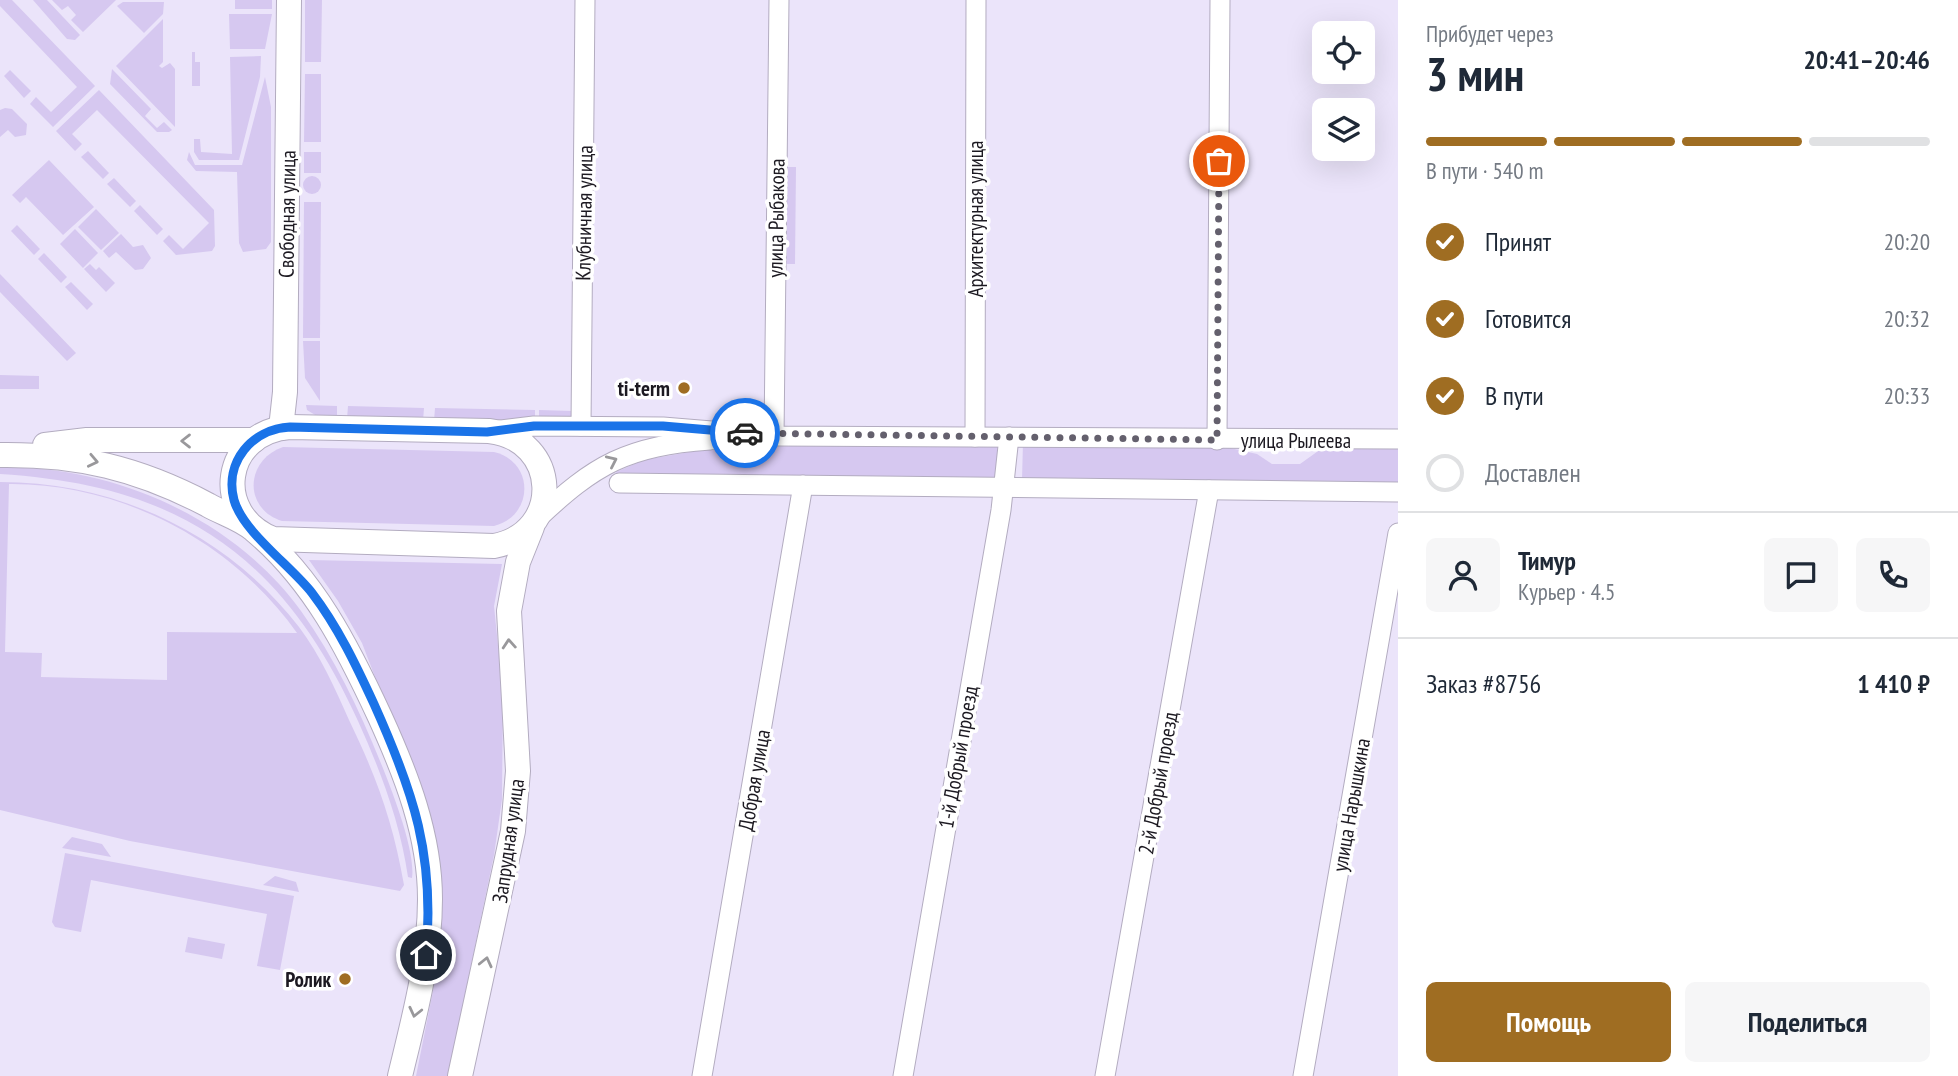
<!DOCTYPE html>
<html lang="ru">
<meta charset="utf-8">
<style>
body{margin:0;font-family:"PT Sans Narrow",sans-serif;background:#f6f6f7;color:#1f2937;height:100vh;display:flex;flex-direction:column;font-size:26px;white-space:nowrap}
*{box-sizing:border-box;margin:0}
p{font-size:23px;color:#747a83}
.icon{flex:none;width:38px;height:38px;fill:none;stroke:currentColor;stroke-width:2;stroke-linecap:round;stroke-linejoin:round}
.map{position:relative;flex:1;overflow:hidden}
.side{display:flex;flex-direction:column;background:#fff;width:560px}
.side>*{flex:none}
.controls{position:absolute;left:1312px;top:21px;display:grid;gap:14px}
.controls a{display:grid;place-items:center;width:63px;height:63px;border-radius:10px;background:#fff;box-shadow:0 7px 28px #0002;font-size:35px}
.pin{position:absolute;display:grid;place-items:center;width:60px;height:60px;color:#fff;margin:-30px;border:4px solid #fff;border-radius:50%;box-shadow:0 2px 7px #0007}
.courier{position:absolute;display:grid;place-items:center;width:70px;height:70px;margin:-35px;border:5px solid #1a73e8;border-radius:50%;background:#fff;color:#222;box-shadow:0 2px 9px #0007}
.overview em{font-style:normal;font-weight:700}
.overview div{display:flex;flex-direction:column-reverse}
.overview{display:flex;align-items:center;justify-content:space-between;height:119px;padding:0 28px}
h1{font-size:46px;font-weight:700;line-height:52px}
.bar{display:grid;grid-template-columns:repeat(4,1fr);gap:10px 7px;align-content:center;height:84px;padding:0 28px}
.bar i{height:9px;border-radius:5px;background:#e0e1e3}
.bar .active{background:#9f6d22}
.bar p{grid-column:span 4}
.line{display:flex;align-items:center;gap:18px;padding:0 28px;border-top:2px solid #e0e1e3}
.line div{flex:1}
.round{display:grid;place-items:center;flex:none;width:74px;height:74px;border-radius:10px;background:#f6f6f7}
ol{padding:0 28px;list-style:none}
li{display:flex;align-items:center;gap:21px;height:77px}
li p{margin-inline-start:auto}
li .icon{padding:7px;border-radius:50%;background:#9f6d22;color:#fff;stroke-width:4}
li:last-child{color:#747a83}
li i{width:38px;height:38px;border:4px solid #e0e1e3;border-radius:50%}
.button{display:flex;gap:14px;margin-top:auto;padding:14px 28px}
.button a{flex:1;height:80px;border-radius:10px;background:#9f6d22;color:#fff;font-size:28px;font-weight:700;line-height:80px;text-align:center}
.button a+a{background:#f6f6f7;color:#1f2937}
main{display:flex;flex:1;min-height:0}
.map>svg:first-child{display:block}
</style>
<main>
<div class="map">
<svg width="1398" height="1076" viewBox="0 0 1398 1076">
<rect width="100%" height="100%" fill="#ebe4fa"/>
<g fill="#d6c8f0" fill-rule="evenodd">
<path d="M0 0H12L95 86 53 127 30 104 36 97 51 112 77 87 0 6Z"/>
<path d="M33 0H47L80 35 75 40 67 39Z"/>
<path d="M52 0H116L83 32 71 20 76 15 68 6 62 10Z"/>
<rect x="235" y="0" width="37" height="9"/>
<path d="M305 0H322L321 62H305Z"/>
<path d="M123 2H164L163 14 144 33 117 6Z"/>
<path d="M229 14H272L265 49H230Z"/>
<path d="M163 19V62L159 66 162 68 170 63 175 69V127L116 66Z"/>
<path d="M192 52H195V62H200V86H192Z"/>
<path d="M261 56 260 77 239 160H199L194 152V139H200L201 152 232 154 230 57Z"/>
<path d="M112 69 151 109 145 116 157 128 164 122 172 130 169 132H157L110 84Z"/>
<path d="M10 70 31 91 24 98 4 76Z"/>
<path d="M305 74H321V142H304Z"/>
<path d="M265 77 271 107V242L266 249 243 252 239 243 237 172 196 171 187 160 189 152 195 165H242Z"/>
<path d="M99 90 214 210 215 246 212 251 176 255 163 241 169 235 183 249 209 223 97 110 72 134 82 144 75 151 56 131Z"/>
<path d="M5 108 12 109 27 124 26 135 15 137 8 130 0 137V110Z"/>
<path d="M88 151 109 173 103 179 81 157Z"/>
<rect x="304" y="152" width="17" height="21"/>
<path d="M49 160 94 207 63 235 26 197 20 203 12 195Z"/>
<path d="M782 167H796L795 264H780Z"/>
<circle cx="312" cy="185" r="9"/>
<path d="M114 178 136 201 130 207 107 184Z"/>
<path d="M304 202H321L320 338H303Z"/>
<path d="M140 205 163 229 157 235 134 211Z"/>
<path d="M96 209 119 233 101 250 78 227Z"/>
<path d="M17 225 40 249 34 255 11 231Z"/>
<path d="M75 229 98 253 83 268 60 244Z"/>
<path d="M121 234 133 247 143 245 151 258 143 269 135 270 116 252 109 258 103 251Z"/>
<path d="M44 253 67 277 61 283 38 259Z"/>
<path d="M90 264 96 270 99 267 115 283 106 292 84 269Z"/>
<path d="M0 274 76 353 67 361 0 292Z"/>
<path d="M71 282 93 304 87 310 65 287Z"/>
<path d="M303 341H320V401L305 378Z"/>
<path d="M0 375 39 376V389H0Z"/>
<path d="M306 405 337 406V419L320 418 307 410Z"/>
<path d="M348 406 424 408 423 421 347 419Z"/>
<path d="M435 408 535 410V423L434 421Z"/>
<path d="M539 410 572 411V424L539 423Z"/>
<path d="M930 440 998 441 996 478 617 475 616 472 644 460 701 450Z"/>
<path d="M1023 442 1212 444 1257 454 1272 464H1300L1321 449 1398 446V484L1022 480Z"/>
<path d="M283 447 494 452C535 462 534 516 494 526L282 521C243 509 245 460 283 447Z"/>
<path d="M0 468C112 464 235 519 301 611 334 657 359 709 380 761 391 788 416 851 412 878L408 877C400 822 381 772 358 721 283 556 180 485 0 474Z"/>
<path d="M0 482C117 482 227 534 299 627 320 655 335 688 349 720 377 778 393 822 404 885L400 891 130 841 0 810ZM9 484C121 483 233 542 297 633L167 632V680L41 677 42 653 5 652Z"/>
<path d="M309 560 502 564 494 606 503 694 502 799 494 855 448 1076H416L440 956 442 921 439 873 393 724 362 643 338 601Z"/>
<path d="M72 837 102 844 111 857 62 848Z"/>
<path d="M65 853 294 896 280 970 257 966 267 914 91 880 81 932 55 927 52 922Z"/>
<path d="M275 876 296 882 299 892 263 885Z"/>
<path d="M188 937 225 944 222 959 185 952Z"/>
</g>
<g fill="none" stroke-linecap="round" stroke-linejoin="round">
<defs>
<g id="minor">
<path d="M581 426 585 0"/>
<path d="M493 431 534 426 663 427 774 436 1398 439"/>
<path d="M774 436 779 0"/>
<path d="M975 437 976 0"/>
<path d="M1217 440 1220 0"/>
<path d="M619 483 1398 492"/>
<path d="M536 520C595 464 627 446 710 440"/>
<path d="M702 1076 803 485"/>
<path d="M903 1076 1001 510 1009 437"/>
<path d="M1105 1076 1209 490"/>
<path d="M1303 1076 1398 533"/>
</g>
<g id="major">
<path d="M290 427 489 431C560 439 564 533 494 546L273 539C211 514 223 432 290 427Z"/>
<path d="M281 428 285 392 289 0"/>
<path d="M45 445 87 440H254"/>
<path d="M0 455C78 454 138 468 208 505 222 513 242 519 254 530 314 580 348 648 380 717 406 774 430 835 430 899 430 959 414 1018 400 1076"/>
<path d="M460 1076 513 831 518 771 509 611 518 562 532 527"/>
</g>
</defs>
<use href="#minor" stroke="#b3acc0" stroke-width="21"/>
<use href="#major" stroke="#b3acc0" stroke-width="26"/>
<use href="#minor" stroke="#fff" stroke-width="19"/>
<use href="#major" stroke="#fff" stroke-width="24"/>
</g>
<defs><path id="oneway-chevron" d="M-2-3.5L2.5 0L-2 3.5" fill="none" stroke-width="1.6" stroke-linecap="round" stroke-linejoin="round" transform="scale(1.75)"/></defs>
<g stroke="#99989b">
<use href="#oneway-chevron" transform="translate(186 441) rotate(-180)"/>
<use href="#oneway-chevron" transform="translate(93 461) rotate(12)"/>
<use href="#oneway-chevron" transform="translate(612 461) rotate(-25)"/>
<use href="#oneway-chevron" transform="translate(509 644) rotate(-94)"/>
<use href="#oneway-chevron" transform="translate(486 962) rotate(-77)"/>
<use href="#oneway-chevron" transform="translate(415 1012) rotate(103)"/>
</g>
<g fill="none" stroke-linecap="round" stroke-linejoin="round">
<path stroke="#64606d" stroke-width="7" stroke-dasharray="0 12.6" d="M745 433 1217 440 1219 161"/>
<path stroke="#1a73e8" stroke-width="9" d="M426 955C435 856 414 793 374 704 356 665 338 627 312 593 291 566 243 532 234 500 224 462 252 429 290 427L487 432 534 426H663L745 433"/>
</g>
<g fill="#9f6d22" stroke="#fff" stroke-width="2.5">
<circle cx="684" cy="388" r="7"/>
<circle cx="345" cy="979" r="7"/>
</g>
<g text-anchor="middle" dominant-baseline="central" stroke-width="7" stroke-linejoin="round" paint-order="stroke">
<g font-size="21" fill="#1c1921" stroke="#fff">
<text transform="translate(584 213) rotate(-89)">Клубничная улица</text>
<text transform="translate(287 214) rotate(-89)">Свободная улица</text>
<text transform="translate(776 218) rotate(-89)">улица Рыбакова</text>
<text transform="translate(975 219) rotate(-90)">Архитектурная улица</text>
<text x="1296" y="440">улица Рылеева</text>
<text transform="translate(958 757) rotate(-80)">1-й Добрый проезд</text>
<text transform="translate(754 780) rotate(-80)">Добрая улица</text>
<text transform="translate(1158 783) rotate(-80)">2-й Добрый проезд</text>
<text transform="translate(1351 805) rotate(-80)">улица Нарышкина</text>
<text transform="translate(508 841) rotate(-82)">Запрудная улица</text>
</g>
<g font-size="21" font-weight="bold" fill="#1c1921" stroke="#fff" text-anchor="end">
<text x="670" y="388">ti-term</text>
<text x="331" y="979">Ролик</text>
</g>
</g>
</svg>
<div class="controls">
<a><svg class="icon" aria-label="locate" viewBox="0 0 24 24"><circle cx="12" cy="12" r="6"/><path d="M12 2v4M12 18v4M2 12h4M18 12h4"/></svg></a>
<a><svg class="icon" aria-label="layers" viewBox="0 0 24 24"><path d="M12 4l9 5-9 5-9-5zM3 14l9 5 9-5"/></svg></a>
</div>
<div class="pin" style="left:1219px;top:161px;background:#ea580c"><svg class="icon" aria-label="bag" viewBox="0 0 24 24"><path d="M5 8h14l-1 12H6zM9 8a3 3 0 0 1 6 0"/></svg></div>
<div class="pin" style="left:426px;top:955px;background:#1f2937"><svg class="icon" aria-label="home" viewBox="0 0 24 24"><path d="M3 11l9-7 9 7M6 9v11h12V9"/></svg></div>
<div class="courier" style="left:745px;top:433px"><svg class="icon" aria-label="car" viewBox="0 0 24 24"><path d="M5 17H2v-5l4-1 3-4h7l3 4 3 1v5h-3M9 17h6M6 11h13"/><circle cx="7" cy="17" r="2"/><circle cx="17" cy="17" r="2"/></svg></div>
</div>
<section class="side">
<div class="overview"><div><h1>3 мин</h1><p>Прибудет через</p></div><em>20:41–20:46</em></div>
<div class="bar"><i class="active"></i><i class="active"></i><i class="active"></i><i></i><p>В пути · 540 m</p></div>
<ol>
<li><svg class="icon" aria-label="check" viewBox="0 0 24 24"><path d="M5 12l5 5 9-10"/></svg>Принят<p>20:20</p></li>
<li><svg class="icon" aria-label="check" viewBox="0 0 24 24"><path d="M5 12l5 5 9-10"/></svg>Готовится<p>20:32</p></li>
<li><svg class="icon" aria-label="check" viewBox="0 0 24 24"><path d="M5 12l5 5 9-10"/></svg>В пути<p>20:33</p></li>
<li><i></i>Доставлен</li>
</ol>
<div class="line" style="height:126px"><a class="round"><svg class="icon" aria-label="person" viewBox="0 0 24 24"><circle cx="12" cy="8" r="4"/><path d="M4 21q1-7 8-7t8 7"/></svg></a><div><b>Тимур</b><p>Курьер · 4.5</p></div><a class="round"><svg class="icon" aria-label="chat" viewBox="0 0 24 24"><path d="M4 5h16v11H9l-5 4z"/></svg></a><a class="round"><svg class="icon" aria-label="phone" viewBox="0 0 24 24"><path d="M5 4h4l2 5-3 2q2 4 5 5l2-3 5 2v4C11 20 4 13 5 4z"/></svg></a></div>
<div class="line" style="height:91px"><div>Заказ #8756</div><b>1 410 ₽</b></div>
<div class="button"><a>Помощь</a><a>Поделиться</a></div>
</section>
</main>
